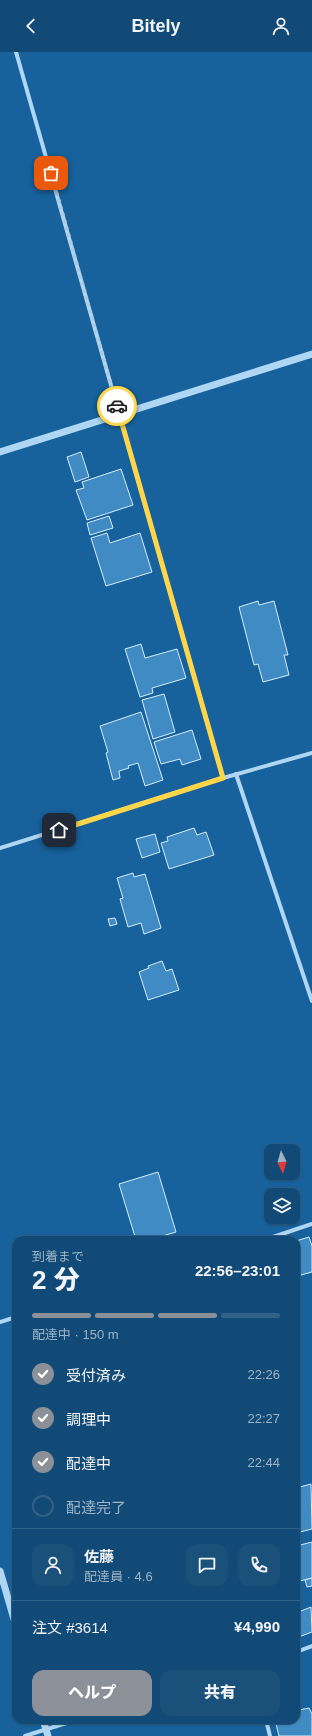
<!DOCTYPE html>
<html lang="ja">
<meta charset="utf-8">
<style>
body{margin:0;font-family:Helvetica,"Noto Sans JP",sans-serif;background:#1a517b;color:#f1f3f6;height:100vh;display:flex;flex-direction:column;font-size:15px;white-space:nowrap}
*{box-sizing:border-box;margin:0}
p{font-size:13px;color:#9cb3c5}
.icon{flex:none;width:22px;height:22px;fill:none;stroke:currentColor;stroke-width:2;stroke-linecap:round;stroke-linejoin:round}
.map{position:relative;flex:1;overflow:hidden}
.side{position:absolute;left:12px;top:1184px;width:288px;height:488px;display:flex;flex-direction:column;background:#114a76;border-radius:12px;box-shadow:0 1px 3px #0004,0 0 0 1px #306288}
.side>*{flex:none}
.needle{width:26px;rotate:175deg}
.buttons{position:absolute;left:264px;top:1092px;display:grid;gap:8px}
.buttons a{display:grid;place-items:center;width:36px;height:36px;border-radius:8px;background:#114a76;box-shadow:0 1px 3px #0004,0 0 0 1px #306288;font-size:20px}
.pin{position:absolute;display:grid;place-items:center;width:34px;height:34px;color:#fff;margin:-17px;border-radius:8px;box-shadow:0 2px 6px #0006}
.courier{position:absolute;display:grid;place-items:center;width:40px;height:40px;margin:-20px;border:3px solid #ffd54a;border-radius:50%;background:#fff;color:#222;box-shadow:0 1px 5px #0007}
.head em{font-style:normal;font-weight:800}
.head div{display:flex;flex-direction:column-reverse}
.head{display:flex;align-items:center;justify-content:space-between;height:68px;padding:0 20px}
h1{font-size:26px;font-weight:800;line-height:30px}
.bar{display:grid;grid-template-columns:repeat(4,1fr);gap:6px 4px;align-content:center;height:48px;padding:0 20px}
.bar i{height:5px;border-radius:3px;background:#306288}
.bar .current{background:#8c9099}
.bar p{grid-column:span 4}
.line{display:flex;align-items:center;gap:10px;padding:0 20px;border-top:1px solid #306288}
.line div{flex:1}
.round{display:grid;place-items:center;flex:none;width:42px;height:42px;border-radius:12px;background:#1a517b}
ol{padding:0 20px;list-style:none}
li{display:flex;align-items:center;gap:12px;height:44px}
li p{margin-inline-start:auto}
li .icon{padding:4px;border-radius:50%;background:#8c9099;color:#fff;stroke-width:4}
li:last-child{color:#9cb3c5}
li i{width:22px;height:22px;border:2px solid #306288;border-radius:50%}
.cta{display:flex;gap:8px;margin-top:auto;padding:8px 20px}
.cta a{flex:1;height:46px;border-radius:12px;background:#8c9099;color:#fff;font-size:16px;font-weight:800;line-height:46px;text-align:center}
.cta a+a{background:#1a517b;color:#f1f3f6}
header{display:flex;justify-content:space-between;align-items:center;height:52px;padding:0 20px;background:#114a76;font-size:18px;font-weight:800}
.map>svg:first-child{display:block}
</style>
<header><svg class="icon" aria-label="back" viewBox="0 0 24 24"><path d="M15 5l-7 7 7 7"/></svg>Bitely<svg class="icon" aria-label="person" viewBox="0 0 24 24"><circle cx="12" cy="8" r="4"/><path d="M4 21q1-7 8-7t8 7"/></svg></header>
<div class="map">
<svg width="312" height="1684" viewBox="0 0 312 1684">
<rect width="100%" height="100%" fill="#17629d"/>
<g fill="#408bc3" stroke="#d7edfc">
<path d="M81 400 89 425 75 430 67 405Z"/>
<path d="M121 417 133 453 87 468 76 438 84 436 82 430Z"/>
<path d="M109 464 113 476 90 483 87 471Z"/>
<path d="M107 481 110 491 140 481 152 520 106 534 91 486Z"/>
<path d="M258 549 259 553 274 549 288 603H284L289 623 263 630 258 612 254 613 239 555Z"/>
<path d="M141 592 145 606 177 597 186 626 152 636 153 641 140 645 125 597Z"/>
<path d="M164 642 175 680 153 687 142 648Z"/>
<path d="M141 660 163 728 145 734 138 711 128 714 129 716 119 719 120 726 113 728 106 701 108 700 100 674Z"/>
<path d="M192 678 201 707 182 713 180 707 161 712 154 690Z"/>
<path d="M194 776 197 783 206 780 214 803 169 817 161 791 168 789 167 785Z"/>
<path d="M155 782 160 800 142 806 136 787Z"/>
<path d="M133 821 134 825 145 822 161 876 144 882 141 871 128 875 120 847 123 846 117 826Z"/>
<path d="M115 866 117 872 110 874 108 867Z"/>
<path d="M162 909 166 919 172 917 179 938 148 948 139 920 149 916 148 914Z"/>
<path d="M158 1120 176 1180 149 1188H136L119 1132Z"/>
<path d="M309 1185 312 1194V1220L301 1223 296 1204V1189Z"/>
<path d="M311 1432 312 1477 296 1481V1436Z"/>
<path d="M312 1490V1526L296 1530V1494Z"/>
<path d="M312 1526V1534L307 1535 305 1528Z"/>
<path d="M311 1555 312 1580 296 1586V1561Z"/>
<path d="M309 1656 312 1662V1684H279L275 1668H296V1662L299 1661V1658Z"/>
</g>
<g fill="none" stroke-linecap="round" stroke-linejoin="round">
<g stroke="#afd6f2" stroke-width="4">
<path d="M16 0 223 726"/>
<path d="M236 722 312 949"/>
<path d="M0 796 223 726 312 701"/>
<path d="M264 1188 312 1172"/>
<path d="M0 1270 16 1265"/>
<path d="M296 1600 312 1594"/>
<path d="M266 1668 270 1684"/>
<path d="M25 1684 76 1668"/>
</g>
<g stroke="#afd6f2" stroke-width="7">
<path d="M0 400 312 302"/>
<path d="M0 1519 16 1574"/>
<path d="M43 1668 48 1684"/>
</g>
</g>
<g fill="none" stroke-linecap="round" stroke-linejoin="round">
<path stroke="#aec8dd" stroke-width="4" stroke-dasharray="0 7.2" d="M51 121 117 354"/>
<path stroke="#ffd54a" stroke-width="5" d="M59 778 223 726 117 354"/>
</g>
</svg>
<div class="buttons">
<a><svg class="needle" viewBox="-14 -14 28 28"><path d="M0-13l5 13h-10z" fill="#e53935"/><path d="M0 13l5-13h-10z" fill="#9cb3c5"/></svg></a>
<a><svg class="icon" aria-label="layers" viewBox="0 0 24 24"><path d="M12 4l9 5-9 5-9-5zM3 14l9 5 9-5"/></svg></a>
</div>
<div class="pin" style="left:51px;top:121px;background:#ea580c"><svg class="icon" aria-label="bag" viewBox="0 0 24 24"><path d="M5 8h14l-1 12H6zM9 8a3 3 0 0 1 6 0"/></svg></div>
<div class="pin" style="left:59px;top:778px;background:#1f2937"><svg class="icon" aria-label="home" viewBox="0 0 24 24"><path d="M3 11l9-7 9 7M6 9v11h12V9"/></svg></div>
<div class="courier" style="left:117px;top:354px"><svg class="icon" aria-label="car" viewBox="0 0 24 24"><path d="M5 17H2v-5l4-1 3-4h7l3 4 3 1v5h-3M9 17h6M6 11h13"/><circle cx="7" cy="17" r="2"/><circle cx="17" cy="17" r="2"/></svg></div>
<section class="side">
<div class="head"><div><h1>2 分</h1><p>到着まで</p></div><em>22:56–23:01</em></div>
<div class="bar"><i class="current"></i><i class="current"></i><i class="current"></i><i></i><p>配達中 · 150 m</p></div>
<ol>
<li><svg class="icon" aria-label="check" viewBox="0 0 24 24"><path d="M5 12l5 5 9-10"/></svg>受付済み<p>22:26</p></li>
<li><svg class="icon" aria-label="check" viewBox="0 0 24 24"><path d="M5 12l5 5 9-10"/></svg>調理中<p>22:27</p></li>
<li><svg class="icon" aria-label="check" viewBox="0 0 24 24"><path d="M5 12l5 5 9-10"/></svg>配達中<p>22:44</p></li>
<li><i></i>配達完了</li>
</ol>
<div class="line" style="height:72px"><a class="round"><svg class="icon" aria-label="person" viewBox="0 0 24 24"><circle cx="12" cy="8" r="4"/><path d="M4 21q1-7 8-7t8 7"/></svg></a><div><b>佐藤</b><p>配達員 · 4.6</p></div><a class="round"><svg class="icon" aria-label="chat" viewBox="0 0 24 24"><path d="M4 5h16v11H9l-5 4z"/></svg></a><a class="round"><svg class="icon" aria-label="phone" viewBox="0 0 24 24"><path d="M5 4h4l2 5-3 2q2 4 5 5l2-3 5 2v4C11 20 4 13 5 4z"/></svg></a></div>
<div class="line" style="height:52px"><div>注文 #3614</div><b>¥4,990</b></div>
<div class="cta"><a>ヘルプ</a><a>共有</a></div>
</section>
</div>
